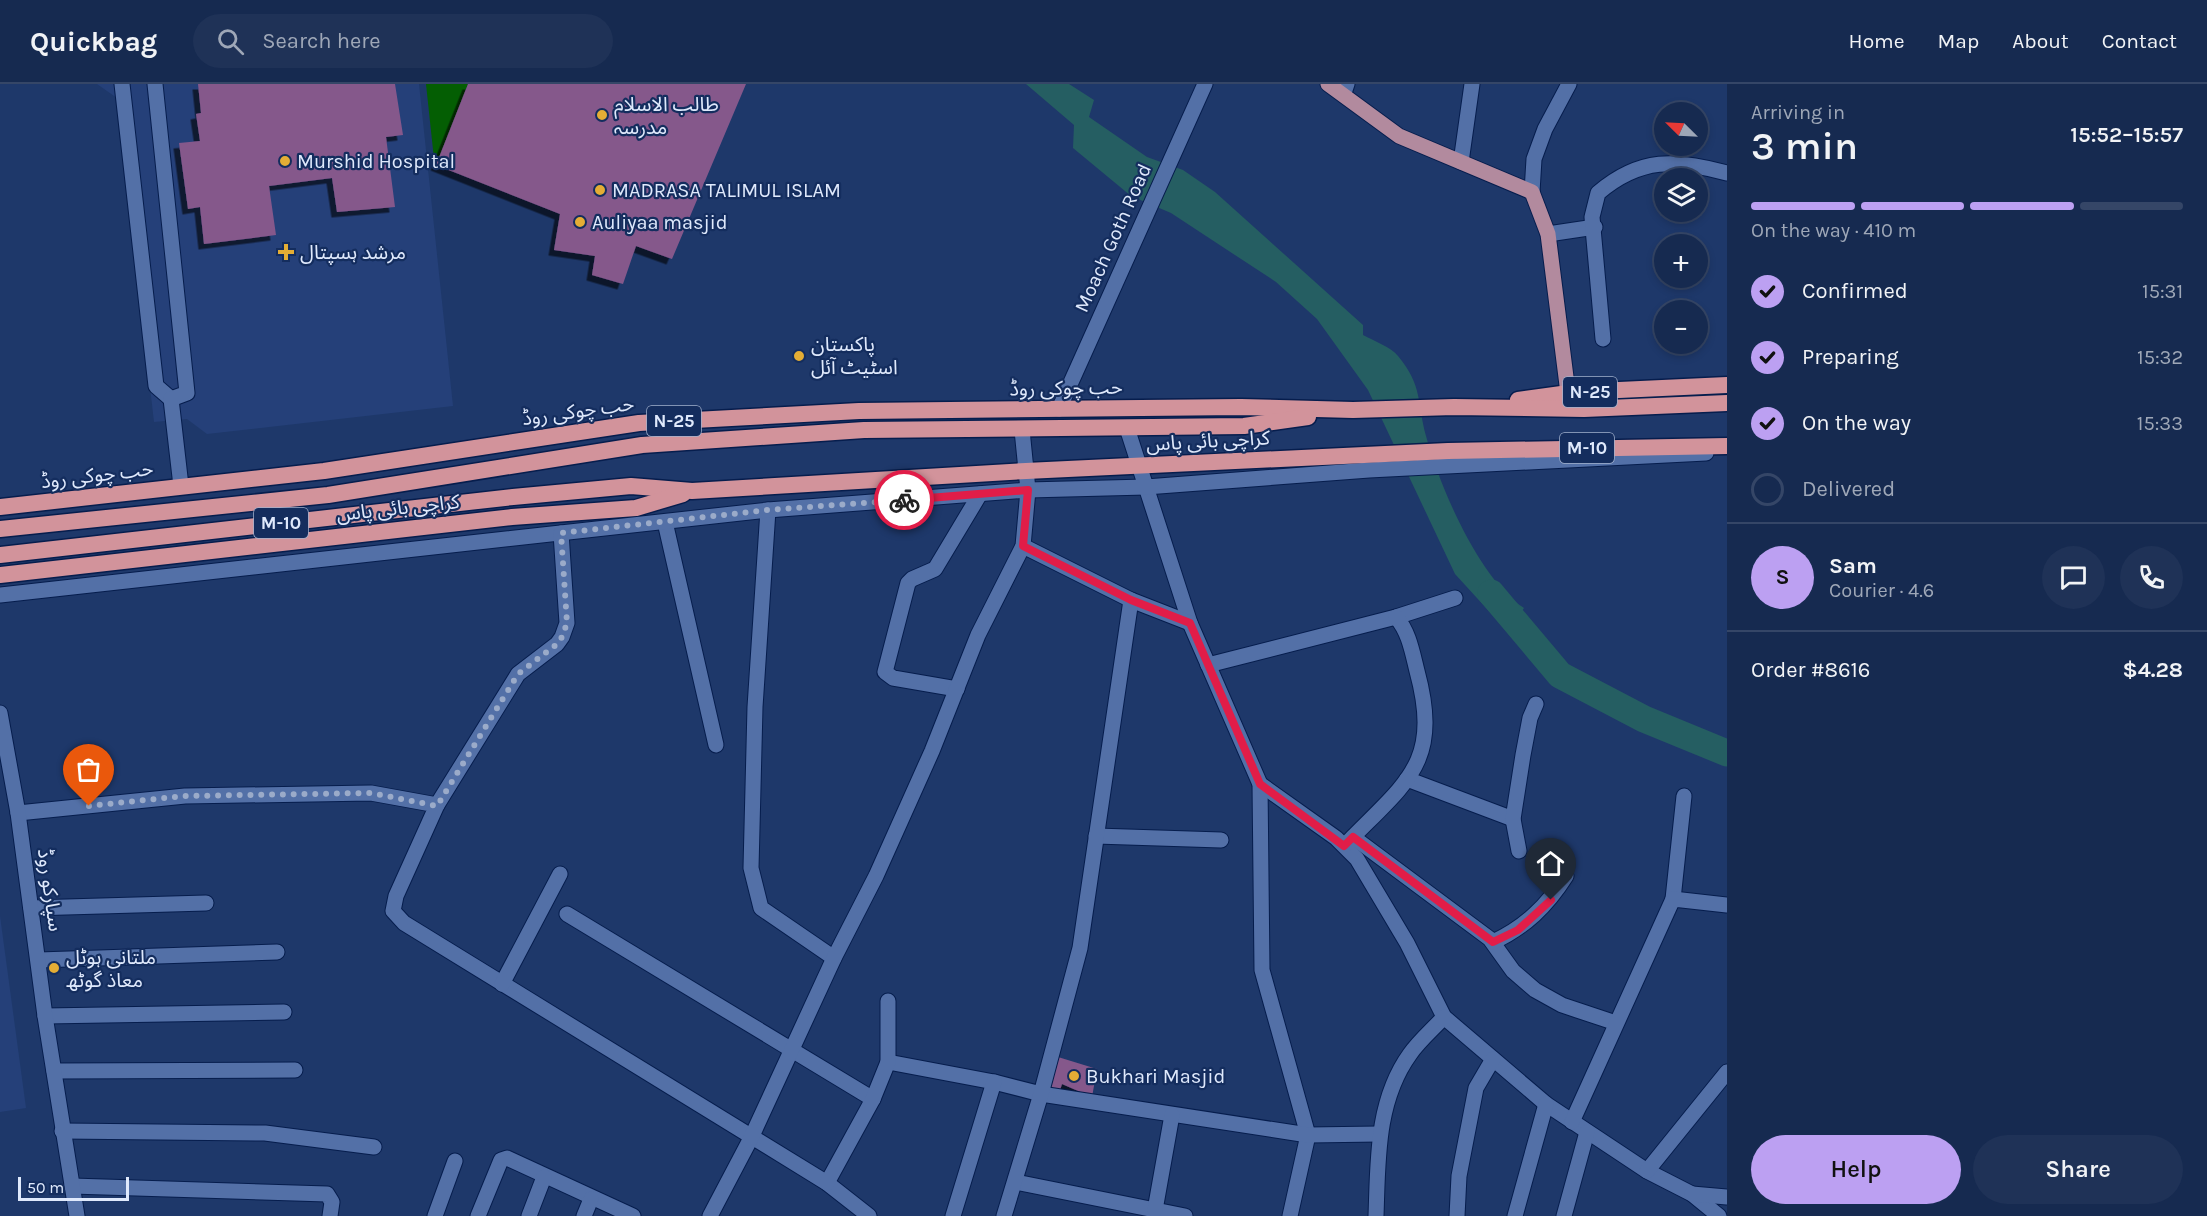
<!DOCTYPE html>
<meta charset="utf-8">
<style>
body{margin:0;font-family:Karla,"Noto Sans Arabic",sans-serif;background:#1f3257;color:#f1f3f6;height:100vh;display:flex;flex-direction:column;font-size:22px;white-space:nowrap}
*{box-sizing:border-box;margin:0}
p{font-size:20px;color:#9ea7b7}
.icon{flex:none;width:33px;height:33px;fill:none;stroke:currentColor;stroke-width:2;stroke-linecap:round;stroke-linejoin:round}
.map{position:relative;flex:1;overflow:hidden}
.sheet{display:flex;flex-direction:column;background:#162a50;width:480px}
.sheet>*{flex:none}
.needle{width:39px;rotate:294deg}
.fabs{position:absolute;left:1654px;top:18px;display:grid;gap:12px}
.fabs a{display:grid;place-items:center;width:54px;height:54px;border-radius:50%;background:#162a50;box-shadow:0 3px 9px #0003,0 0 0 2px #354667;font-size:30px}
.scale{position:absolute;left:18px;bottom:15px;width:111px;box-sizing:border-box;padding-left:6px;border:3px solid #dfe9fc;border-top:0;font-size:16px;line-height:21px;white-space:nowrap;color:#dfe9fc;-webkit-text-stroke:4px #142d5e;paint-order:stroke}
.pin{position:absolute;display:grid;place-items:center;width:51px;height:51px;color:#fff;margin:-62px -26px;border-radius:50% 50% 50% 0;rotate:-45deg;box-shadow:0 0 6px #0007}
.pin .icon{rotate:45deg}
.courier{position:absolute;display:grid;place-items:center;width:60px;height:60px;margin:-30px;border:4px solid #e11d48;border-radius:50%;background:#fff;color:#222;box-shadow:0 2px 8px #0007}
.headline em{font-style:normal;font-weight:600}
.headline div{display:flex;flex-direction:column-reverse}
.headline{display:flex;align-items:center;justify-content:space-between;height:102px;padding:0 24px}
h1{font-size:39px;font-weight:600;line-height:45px}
.bar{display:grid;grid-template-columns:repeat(4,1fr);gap:9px 6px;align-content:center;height:72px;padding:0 24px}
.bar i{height:8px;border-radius:4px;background:#354667}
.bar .selected{background:#bca0f2}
.bar p{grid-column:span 4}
.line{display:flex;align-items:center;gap:15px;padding:0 24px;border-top:2px solid #354667}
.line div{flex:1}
.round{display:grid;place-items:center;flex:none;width:63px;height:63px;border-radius:32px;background:#1f3257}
ol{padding:0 24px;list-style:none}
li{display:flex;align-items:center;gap:18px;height:66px}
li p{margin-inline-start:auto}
li .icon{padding:6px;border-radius:50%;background:#bca0f2;color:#111;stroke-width:4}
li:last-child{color:#9ea7b7}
li i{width:33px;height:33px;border:3px solid #354667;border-radius:50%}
.action{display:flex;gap:12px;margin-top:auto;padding:12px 24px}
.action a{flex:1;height:69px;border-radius:36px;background:#bca0f2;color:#111;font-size:24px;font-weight:600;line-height:69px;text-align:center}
.action a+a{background:#1f3257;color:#f1f3f6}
header{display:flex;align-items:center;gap:36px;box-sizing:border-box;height:84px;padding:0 30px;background:#162a50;border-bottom:2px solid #354667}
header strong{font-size:28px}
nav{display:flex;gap:33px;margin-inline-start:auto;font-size:21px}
.search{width:420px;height:54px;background:#1f3257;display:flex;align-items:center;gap:15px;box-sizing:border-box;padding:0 21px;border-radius:33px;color:#9ea7b7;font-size:22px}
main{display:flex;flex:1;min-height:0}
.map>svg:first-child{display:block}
</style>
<header>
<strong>Quickbag</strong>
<div class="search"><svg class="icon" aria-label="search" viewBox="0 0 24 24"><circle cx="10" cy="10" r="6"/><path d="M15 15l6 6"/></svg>Search here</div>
<nav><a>Home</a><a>Map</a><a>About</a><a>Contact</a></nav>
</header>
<main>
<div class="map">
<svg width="1727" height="1132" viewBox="0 0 1727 1132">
<defs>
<filter id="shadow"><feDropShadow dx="-5.5" dy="5.5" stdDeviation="0" flood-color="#0009"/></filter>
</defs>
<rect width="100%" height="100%" fill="#1e386a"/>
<g fill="#254079">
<path d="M97 0H419L453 322 207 350 187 335 154 338 117 14Z"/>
<path d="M0 832 26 1024 0 1028Z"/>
</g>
<path fill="#045e03" d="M426 0H468L436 81 434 75Z"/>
<path fill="#255e62" d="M1026 0H1069L1094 16 1089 33 1147 73 1183 86 1215 108 1363 241V251C1374 257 1391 263 1398 272 1423 302 1417 319 1426 352 1440 403 1479 495 1524 524L1508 548 1455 490 1368 306 1317 235 1276 198 1171 129 1131 112 1073 64 1074 41Z"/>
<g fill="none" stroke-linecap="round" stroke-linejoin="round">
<path stroke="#255e62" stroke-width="27" d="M1491 509 1560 591 1644 635 1727 669"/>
</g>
<g fill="#85588b" filter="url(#shadow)">
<path d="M198 0H395L403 51 386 53 395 123 337 128 332 94 269 102 276 151 204 160 200 123 188 125 179 59 200 57 196 30 201 29Z"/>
<path d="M468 0H746L672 175 636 162 623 200 592 191 595 172 554 166 560 130 436 81Z"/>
<path d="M1058 973 1097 985 1092 1013 1062 1000 1060 1006 1050 1003Z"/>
</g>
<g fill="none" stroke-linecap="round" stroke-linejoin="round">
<defs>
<g id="minor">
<path d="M122 0 156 302 171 315"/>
<path d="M155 0 187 309 171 315 181 402"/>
<path d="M1344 9 1347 0"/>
<path d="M1461 78 1472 0"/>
<path d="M1532 108 1534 75 1545 45 1569 0"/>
<path d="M1548 150 1595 143"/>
<path d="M1603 255 1592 133 1598 109C1640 73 1676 75 1727 89"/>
<path d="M1059 325 1205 0"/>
<path d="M1127 344 1190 539 1260 700 1262 886 1308 1051 1290 1132"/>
<path d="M768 426 755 623 751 784 761 824 834 874"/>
<path d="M665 438 716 661"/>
<path d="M1023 462 1131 516 1190 539"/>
<path d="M0 511 768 426 1028 406 1146 403 1369 386 1706 369"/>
<path d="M1208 581 1396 533 1455 514"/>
<path d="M957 605 893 594 885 588 908 499 912 495 935 485 980 410"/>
<path d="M1407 695 1513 735"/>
<path d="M1260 700 1336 754 1357 775 1407 859 1444 933 1546 1020 1647 1087 1692 1110 1719 1132"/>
<path d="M437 721 518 590 557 560 562 553 567 539 561 449"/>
<path d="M18 729 185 712 371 709 437 721 396 812 393 827 404 839 827 1099 869 1132"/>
<path d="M1096 752 1221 756"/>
<path d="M1353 753 1490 855 1513 887 1535 906 1562 921 1616 939"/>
<path d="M1346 760C1406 698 1442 680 1417 587 1412 567 1409 548 1396 533"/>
<path d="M1519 767 1513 735 1523 671 1530 634 1536 620"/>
<path d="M1673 815 1684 712"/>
<path d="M31 824 206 819"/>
<path d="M567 830 873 1015"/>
<path d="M1493 858C1525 843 1547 822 1566 792"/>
<path d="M39 876 277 868"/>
<path d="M502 900 560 790"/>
<path d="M45 932 284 928"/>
<path d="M888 978 994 998 1041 1010 1308 1051 1379 1050"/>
<path d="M54 987 295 986"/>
<path d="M1572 1038 1673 815 1727 821"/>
<path d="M62 1047 265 1049 374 1063"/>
<path d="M1647 1087 1727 988"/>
<path d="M1016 1098 1185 1132"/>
<path d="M827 1099 873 1015 888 978V917"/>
<path d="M72 1102 327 1110 332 1118 330 1132"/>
<path d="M1692 1110 1727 1113"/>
<path d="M1155 1126 1172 1031"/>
<path d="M435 1132 455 1077"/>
<path d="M478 1132 501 1076 507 1074 633 1132"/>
<path d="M529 1132 544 1093"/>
<path d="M584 1132 591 1115"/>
<path d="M710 1132 751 1054 834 874 876 792 932 667 978 551 1023 462 1028 406 1022 346"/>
<path d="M953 1132 994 998"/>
<path d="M1004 1132 1041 1010 1080 864 1131 516"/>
<path d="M1376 1132C1378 1077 1376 1017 1410 970 1419 957 1433 945 1444 933"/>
<path d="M1457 1132 1459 1092 1476 1004 1493 975"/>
<path d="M1515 1132 1546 1020"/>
<path d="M1564 1132 1587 1048"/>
</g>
<path id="tertiary" d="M0 629 18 729 45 932 77 1132"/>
<path id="primary" d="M1328 0 1399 52 1532 108 1548 150 1568 309"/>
<g id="trunk">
<path d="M1518 316 1576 308 1727 301"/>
<path d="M0 423 324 387 639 339 859 327 1241 323 1353 326 1454 323 1584 325 1727 319"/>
<path d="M0 445 328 411 642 361 864 346 1244 342 1308 333"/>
<path d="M0 471 513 413 631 402 692 407 1026 387 1448 367 1727 362"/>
<path d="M0 491 512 433 636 424 683 410"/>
</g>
</defs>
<use href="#minor" stroke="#061d4d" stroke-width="17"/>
<use href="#tertiary" stroke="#061d4d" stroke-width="17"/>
<use href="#primary" stroke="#061d4d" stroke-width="17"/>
<use href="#trunk" stroke="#061d4d" stroke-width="19"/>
<use href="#minor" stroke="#5370a7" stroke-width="15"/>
<use href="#tertiary" stroke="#5370a7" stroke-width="15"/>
<use href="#primary" stroke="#b28a9e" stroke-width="15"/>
<use href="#trunk" stroke="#d2939b" stroke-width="16"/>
</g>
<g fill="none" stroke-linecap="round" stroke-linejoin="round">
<path stroke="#9babc9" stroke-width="6" stroke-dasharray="0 10.8" d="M89 722 184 712 371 709 437 722 518 590 557 560 562 553 567 539 561 449 768 426 904 416"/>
<path stroke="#e11d48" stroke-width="8" d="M904 416 1028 406 1023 462 1131 516 1190 539 1260 700 1344 762 1353 753 1493 858 1518 846 1551 816"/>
</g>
<g fill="#e4ad35" stroke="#142d5e" stroke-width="2">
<circle cx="602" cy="31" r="6"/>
<circle cx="285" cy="77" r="6"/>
<circle cx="600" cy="106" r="6"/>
<circle cx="580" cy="138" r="6"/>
<path d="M283 159h6v6h6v6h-6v6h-6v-6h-6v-6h6z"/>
<circle cx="799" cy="272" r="6"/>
<circle cx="54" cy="884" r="6"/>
<circle cx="1074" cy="992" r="6"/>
</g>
<g text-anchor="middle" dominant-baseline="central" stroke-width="4.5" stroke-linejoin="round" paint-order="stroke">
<g fill="#142d5e" stroke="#a2b1cd" stroke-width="1.5">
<rect x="1563" y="293" width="54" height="30" rx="4.5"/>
<rect x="647" y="322" width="54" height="30" rx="4.5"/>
<rect x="1560" y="349" width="54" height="30" rx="4.5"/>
<rect x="254" y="424" width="54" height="30" rx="4.5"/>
</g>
<g font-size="18" font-weight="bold" fill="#dfe9fc">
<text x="1590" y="308">N-25</text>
<text x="674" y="337">N-25</text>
<text x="1587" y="364">M-10</text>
<text x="281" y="439">M-10</text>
</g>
<g font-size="20" fill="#dfe9fc" stroke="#142d5e" text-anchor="start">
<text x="614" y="20">طالب الاسلام<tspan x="614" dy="23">مدرسہ</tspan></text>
<text x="297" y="77">Murshid Hospital</text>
<text x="612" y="106">MADRASA TALIMUL ISLAM</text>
<text x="592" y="138">Auliyaa masjid</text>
<text x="300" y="168">مرشد ہسپتال</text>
<text x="811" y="260">پاکستان<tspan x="811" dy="23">اسٹیٹ آئل</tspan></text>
<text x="66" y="873">ملتانی ہوٹل<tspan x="66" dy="23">معاذ گوٹھ</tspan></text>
<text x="1086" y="992">Bukhari Masjid</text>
</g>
<g font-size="20" fill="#dfe9fc" stroke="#142d5e">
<text transform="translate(1113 154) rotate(-66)">Moach Goth Road</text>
<text transform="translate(1066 304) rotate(-1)">حب چوکی روڈ</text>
<text transform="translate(578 327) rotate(-8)">حب چوکی روڈ</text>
<text transform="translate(1208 357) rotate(-3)">کراچی بائی پاس</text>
<text transform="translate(97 391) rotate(-7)">حب چوکی روڈ</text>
<text transform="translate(398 424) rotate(-6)">کراچی بائی پاس</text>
<text transform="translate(50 806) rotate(82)">سپارکو روڈ</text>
</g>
</g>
</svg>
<div class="fabs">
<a><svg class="needle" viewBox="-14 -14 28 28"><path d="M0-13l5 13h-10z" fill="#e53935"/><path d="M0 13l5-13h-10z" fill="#9ea7b7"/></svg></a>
<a><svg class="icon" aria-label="layers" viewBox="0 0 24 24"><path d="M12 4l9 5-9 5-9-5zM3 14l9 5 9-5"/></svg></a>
<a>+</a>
<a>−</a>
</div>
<div class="scale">50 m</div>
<div class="pin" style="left:89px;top:722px;background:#ea580c"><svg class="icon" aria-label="bag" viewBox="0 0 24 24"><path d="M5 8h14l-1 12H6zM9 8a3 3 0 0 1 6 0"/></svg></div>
<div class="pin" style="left:1551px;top:816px;background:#1f2937"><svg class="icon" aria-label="home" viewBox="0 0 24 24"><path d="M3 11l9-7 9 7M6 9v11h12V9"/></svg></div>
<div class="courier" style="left:904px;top:416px"><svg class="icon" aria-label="bike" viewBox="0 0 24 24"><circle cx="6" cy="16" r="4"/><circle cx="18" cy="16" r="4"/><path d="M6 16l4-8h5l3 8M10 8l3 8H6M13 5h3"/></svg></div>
</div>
<section class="sheet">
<div class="headline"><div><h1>3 min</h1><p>Arriving in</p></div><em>15:52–15:57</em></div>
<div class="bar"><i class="selected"></i><i class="selected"></i><i class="selected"></i><i></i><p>On the way · 410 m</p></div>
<ol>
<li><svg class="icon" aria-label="check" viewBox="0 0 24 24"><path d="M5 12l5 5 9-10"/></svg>Confirmed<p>15:31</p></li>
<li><svg class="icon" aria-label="check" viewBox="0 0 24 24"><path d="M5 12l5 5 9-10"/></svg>Preparing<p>15:32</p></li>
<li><svg class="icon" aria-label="check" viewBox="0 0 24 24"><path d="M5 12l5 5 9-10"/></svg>On the way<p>15:33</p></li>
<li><i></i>Delivered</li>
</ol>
<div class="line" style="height:108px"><b class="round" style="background:#bca0f2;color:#111">S</b><div><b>Sam</b><p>Courier · 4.6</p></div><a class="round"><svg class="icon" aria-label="chat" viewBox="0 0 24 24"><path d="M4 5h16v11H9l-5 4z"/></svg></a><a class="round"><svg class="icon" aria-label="phone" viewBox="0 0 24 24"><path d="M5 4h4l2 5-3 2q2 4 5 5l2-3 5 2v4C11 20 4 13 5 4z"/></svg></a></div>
<div class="line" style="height:78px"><div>Order #8616</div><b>$4.28</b></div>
<div class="action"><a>Help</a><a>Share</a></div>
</section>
</main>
